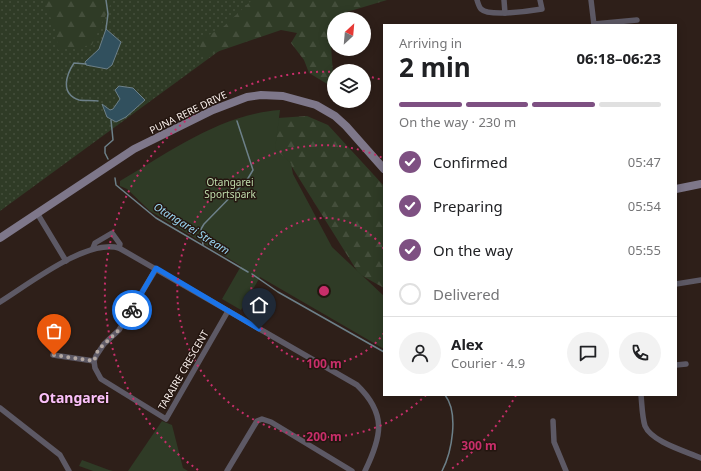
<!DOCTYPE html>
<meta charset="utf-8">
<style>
body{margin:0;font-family:"Noto Sans",sans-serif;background:#f2f2f2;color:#202124;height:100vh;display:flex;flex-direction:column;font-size:15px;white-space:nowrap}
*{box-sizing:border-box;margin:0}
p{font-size:13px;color:#757577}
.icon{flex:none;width:22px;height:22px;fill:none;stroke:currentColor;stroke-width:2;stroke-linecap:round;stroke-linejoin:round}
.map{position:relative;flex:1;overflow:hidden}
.details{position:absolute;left:383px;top:24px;width:294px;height:372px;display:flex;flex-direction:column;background:#fff;border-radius:0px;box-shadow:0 2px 10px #0003}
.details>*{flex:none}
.needle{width:26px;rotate:26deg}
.fabs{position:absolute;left:327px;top:12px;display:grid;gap:8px}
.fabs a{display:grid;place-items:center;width:44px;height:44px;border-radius:50%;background:#fff;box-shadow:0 2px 10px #0003;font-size:20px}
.pin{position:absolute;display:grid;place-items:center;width:34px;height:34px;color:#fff;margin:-41px -17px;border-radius:50% 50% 50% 0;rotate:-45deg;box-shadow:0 0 4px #0007}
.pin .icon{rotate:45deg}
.courier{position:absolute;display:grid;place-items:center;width:40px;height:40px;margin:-20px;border:3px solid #1a73e8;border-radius:50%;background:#fff;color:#222;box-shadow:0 1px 5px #0007}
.head em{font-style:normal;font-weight:700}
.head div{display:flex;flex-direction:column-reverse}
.head{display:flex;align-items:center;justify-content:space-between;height:68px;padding:0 16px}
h1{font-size:26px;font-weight:700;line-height:30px}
.bar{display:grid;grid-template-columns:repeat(4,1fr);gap:6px 4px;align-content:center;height:48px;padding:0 16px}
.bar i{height:5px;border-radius:3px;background:#e0e0e0}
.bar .selected{background:#7e5082}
.bar p{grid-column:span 4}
.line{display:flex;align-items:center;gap:10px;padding:0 16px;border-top:1px solid #e0e0e0}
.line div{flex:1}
.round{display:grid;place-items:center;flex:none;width:42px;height:42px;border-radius:21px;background:#f2f2f2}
ol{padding:0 16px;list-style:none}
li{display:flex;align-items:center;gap:12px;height:44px}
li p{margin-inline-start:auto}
li .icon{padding:4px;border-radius:50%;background:#7e5082;color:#fff;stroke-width:4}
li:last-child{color:#757577}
li i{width:22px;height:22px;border:2px solid #e0e0e0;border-radius:50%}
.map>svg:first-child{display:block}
</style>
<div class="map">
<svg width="701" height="471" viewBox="0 0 701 471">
<defs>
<pattern id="grass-dots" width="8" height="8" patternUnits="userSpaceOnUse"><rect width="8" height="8" fill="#2f3b26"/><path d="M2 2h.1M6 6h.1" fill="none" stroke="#444e3b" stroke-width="1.8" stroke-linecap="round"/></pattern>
<pattern id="forest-firs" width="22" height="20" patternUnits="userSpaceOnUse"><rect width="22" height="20" fill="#2f3b26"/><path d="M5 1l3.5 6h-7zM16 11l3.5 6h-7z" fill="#444e3b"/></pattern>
</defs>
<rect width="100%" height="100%" fill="#2e1f19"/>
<path fill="url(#grass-dots)" d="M0 0H263L234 40 0 211Z"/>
<g fill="url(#forest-firs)">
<path d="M43 0H112V1L92 45 58 50 56 30Z"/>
<path d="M252 0H387L347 12 344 19H334V40L331 46 334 88 309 73 304 60 291 43 297 33 281 30 199 58 201 39 222 28Z"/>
<path d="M307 116 328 125 384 186V288L359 274 292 167 271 147 278 118Z"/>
</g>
<g fill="#2f3b26">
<path d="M280 110 275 149 291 163 293 174 332 247 384 296V349L260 277 241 310 222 299 241 266 150 211 127 189 120 186V181C169 152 221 114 280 110Z"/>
<path d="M162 421 172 425 183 468 188 471H128Z"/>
<path d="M82 460 109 470 113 471H93L79 466Z"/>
</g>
<g fill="#31505e" stroke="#6d8089">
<path d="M106 29 121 42 112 65 107 69 86 65 85 62 99 49Z"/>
<path d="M119 86 133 88 145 100 126 117 116 122 107 117 102 104 110 110 113 109 120 99 115 90Z"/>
</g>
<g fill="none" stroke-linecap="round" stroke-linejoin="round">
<g stroke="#6d8089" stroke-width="1.5">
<path d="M106 0 108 14 106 29"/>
<path d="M86 64 74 63C66 75 60 94 79 100 85 101 92 100 98 101"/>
<path d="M108 159 105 153V147L113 140 111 120"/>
<path d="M115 178 116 185 156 218 248 272"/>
<path d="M203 245 201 229 204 224 247 180 253 170 237 121"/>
<path d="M252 274 278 292 384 352"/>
<path d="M442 471C452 452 459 413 445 395"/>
</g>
<g stroke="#5d5965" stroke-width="5.5">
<path d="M477 0C478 3 479 7 481 9 489 17 530 11 542 9L540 0"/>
<path d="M504 0 505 13"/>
<path d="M591 0 594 25"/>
<path d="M594 24 637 20"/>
<path d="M37 213 66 261"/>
<path d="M93 248 95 243 112 233 120 244 119 248"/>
<path d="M156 269 119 330 104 344 96 356 94 361 95 368 101 379 166 419 228 311"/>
<path d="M676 284 701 280"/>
<path d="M0 302C29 284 86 239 119 248L357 385C387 414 382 436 365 471"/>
<path d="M53 355 94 361"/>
<path d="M676 365 686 364"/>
<path d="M641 395C642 405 642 416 645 426 652 442 685 451 701 458"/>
<path d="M0 408 60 455 69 471"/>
<path d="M553 421 554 442 566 471"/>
<path d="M227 471 257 421 262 419 271 422 352 471"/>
</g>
<g stroke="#7e778a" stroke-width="8">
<path d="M676 189 701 184"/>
<path d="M0 238 134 149 213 110 247 97 261 95 283 96 316 105 335 116 346 126 384 169"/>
</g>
</g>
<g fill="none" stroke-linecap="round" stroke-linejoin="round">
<path stroke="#b3a7a2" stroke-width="4" stroke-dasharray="0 7.2" d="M54 355 94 361 98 350 119 330 132 310"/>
<path stroke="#1a73e8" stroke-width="5" d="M132 310 156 268 259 329"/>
</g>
<g fill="none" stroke="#c82e6a" stroke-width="2" stroke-dasharray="2 4">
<path d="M384 333A73 73 0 1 1 384 249"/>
<path d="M426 395A146 146 0 1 1 383 158"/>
<path d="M516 395A219 219 0 0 1 450 470M198 470A219 219 0 0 1 334 72M366 76A219 219 0 0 1 383 80"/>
</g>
<g text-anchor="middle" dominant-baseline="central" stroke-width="3" stroke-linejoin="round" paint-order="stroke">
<g font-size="10" fill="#faf0ec" stroke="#241610">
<text transform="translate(188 112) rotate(-26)">PUNA RERE DRIVE</text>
<text transform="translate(183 370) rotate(-60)">TARAIRE CRESCENT</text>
</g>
<g font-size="10" fill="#c0dead" stroke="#241610">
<text x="230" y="182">Otangarei<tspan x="230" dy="12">Sportspark</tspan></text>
</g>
<g font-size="11" font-style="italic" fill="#9ad7f3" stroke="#241610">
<text transform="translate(192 228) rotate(32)">Otangarei Stream</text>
</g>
<g font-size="14" font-weight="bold" fill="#fac0fa" stroke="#241610">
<text x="74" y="397">Otangarei</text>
</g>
</g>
<circle cx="324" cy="291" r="6" fill="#c82e6a" stroke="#241610" stroke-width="2"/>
<g font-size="12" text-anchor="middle" font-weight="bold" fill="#c82e6a" stroke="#241610" stroke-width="3" stroke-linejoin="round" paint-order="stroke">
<text x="324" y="368">100 m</text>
<text x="324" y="441">200 m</text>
<text x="479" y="450">300 m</text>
</g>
</svg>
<div class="fabs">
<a><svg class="needle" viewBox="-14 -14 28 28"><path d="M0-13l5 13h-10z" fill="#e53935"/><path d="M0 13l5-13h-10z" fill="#757577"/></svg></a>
<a><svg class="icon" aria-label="layers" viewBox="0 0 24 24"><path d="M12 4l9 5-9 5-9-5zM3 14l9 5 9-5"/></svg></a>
</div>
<div class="pin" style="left:54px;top:355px;background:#ea580c"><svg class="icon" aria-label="bag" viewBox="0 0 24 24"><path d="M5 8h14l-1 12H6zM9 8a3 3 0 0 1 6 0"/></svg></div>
<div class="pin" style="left:259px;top:329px;background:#1f2937"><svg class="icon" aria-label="home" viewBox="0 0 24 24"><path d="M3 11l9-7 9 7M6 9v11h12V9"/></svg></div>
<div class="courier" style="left:132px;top:310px"><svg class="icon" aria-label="bike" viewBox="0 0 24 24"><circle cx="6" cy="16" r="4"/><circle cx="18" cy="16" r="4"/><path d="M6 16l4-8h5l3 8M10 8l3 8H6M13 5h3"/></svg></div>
<section class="details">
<div class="head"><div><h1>2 min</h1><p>Arriving in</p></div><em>06:18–06:23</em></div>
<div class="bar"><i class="selected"></i><i class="selected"></i><i class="selected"></i><i></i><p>On the way · 230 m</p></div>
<ol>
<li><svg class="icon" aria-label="check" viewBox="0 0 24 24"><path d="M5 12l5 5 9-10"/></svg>Confirmed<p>05:47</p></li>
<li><svg class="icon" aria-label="check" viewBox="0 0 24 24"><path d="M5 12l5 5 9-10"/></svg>Preparing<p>05:54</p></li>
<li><svg class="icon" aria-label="check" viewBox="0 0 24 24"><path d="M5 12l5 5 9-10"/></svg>On the way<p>05:55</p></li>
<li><i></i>Delivered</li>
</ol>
<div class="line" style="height:72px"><a class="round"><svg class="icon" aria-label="person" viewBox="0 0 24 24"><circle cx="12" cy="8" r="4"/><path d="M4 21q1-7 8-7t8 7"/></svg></a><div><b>Alex</b><p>Courier · 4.9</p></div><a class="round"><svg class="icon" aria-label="chat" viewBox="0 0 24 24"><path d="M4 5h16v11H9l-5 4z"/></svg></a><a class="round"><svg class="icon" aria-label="phone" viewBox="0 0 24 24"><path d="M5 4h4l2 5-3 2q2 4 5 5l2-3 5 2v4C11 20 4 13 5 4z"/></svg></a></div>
</section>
</div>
